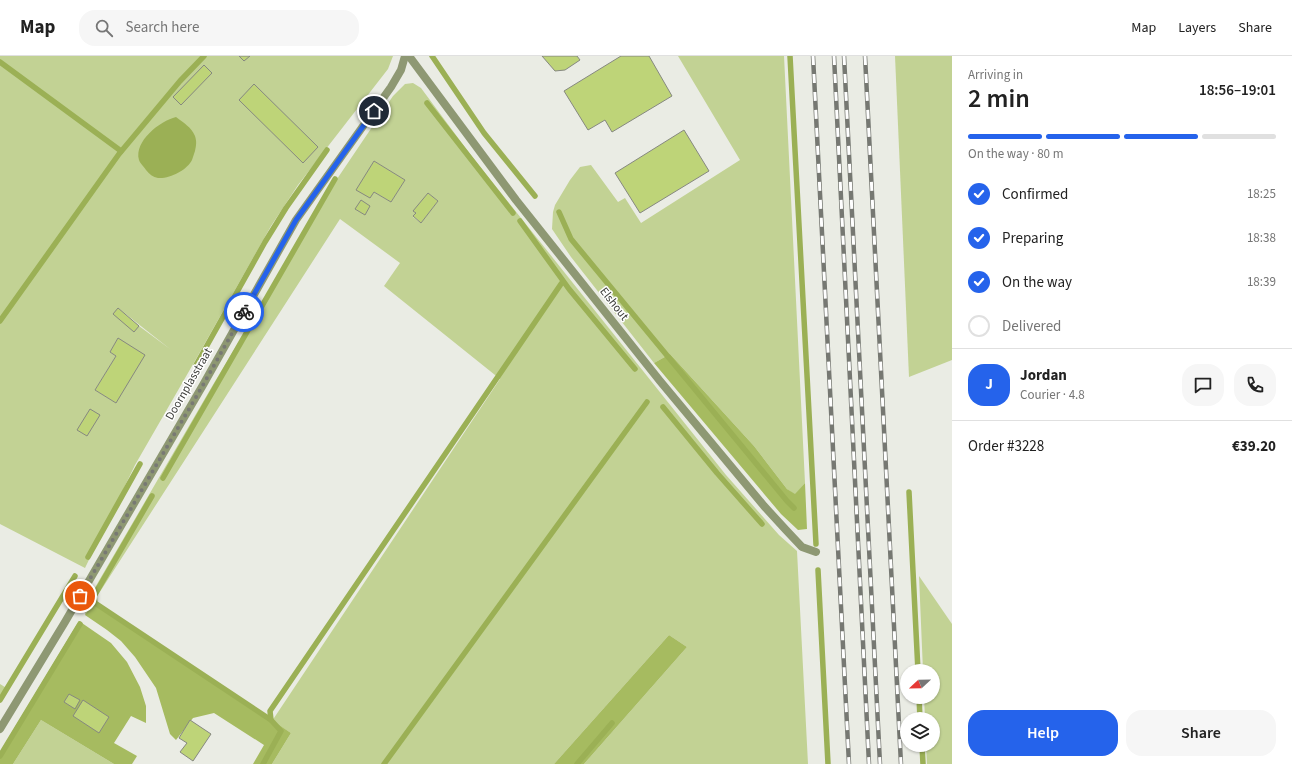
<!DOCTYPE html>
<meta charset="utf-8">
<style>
body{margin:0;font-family:"Source Sans 3",sans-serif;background:#f6f6f6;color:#222;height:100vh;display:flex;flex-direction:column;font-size:15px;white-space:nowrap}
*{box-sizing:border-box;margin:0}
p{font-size:13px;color:#767676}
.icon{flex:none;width:22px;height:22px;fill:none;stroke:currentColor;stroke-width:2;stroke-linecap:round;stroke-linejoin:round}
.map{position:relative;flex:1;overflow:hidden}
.side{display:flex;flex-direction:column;background:#fff;width:340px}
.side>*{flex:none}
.needle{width:26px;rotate:248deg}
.controls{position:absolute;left:900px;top:608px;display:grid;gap:8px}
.controls a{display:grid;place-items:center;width:40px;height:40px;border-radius:50%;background:#fff;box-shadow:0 1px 3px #0004;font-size:20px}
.pin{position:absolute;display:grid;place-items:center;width:34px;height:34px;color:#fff;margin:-17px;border:2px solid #fff;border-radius:50%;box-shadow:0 1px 4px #0007}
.courier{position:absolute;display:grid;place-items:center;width:40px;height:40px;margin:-20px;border:3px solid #2563eb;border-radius:50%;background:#fff;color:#222;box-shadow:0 1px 5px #0007}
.overview em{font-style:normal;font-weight:600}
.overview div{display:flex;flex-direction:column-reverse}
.overview{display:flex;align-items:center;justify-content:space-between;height:68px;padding:0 16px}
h1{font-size:26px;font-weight:600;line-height:30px}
.bar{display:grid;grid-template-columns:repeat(4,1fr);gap:6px 4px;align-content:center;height:48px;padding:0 16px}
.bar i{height:5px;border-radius:3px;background:#e0e0e0}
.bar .on{background:#2563eb}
.bar p{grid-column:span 4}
.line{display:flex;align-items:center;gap:10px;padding:0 16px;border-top:1px solid #e0e0e0}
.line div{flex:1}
.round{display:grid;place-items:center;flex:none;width:42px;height:42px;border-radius:16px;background:#f6f6f6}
ol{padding:0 16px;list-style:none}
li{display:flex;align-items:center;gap:12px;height:44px}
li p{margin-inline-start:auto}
li .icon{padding:4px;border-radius:50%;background:#2563eb;color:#fff;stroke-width:4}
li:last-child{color:#767676}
li i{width:22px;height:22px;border:2px solid #e0e0e0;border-radius:50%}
.button{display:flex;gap:8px;margin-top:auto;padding:8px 16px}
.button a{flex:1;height:46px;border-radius:16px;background:#2563eb;color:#fff;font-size:16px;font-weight:600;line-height:46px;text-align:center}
.button a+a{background:#f6f6f6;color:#222}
header{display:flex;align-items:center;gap:24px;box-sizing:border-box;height:56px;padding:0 20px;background:#fff;border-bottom:1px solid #e0e0e0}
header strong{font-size:19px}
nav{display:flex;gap:22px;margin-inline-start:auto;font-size:14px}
.search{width:280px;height:36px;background:#f6f6f6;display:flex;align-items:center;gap:10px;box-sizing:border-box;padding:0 14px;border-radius:16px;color:#767676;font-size:15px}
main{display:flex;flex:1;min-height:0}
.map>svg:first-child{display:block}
</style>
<header>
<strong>Map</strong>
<div class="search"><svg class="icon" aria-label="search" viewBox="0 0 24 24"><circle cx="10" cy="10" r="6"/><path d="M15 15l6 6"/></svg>Search here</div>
<nav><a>Map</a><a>Layers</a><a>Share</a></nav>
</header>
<main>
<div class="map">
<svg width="952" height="708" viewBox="0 0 952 708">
<rect width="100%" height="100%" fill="#eaece4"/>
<g fill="#c2d294" fill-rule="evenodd">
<path d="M0 0H393L388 13 298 129 271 170 192 310 135 409 85 512 0 468ZM118 252 170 293 139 270ZM118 282 116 347 95 334 116 300 110 296Z"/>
<path d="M678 0H784L805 427 795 439 787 433 754 390 670 298 654 307 571 201 552 173 553 156 555 149 570 124 580 111 591 109 618 146 625 142 641 167 740 104Z"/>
<path d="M895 0H952V304L909 321Z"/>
<path d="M413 27 421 32 470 98 726 419 779 479 797 495 808 708H584L687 591 669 579 554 708H272L291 677 272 665 500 323 384 230 400 207 340 163 85 559 86 547 214 327 337 123 393 40 405 28ZM374 105 405 124 391 146 374 136 357 134ZM428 137 438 145 421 167 413 161 416 157 414 155Z"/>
<path d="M919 520 952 568V708H927L926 689H933V663H925L924 641H933V615H923Z"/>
<path d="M0 628 8 633 0 646Z"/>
<path d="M41 664 114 708H13Z"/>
</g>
<g fill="#a6bb60">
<path d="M670 298 754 390 787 433 795 438 805 427 807 473 798 474 781 458 654 307Z"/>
<path d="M93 546 291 677 272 708H253L264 689 214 657 193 662 176 684 170 678 156 632 135 601 121 585 107 574 85 559Z"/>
<path d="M79 565 111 587 127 606 140 631 146 650V667L131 660 114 687 137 700 132 708H114L41 664 13 708H0V696Z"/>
<path d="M669 579 687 591 584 708H554Z"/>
</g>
<path fill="#9bb055" d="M176 61C184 67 191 71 195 80 197 86 196 90 195 95 194 98 193 101 192 104 187 114 170 123 158 122 153 121 149 118 146 114 144 111 140 107 139 104 134 85 160 65 176 61Z"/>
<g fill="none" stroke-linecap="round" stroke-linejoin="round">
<g stroke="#9bb055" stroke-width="5.5">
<path d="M432 0 484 77 535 140"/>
<path d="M790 0 816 488"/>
<path d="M0 6 121 95"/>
<path d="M427 47 513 157"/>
<path d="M559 156 571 183 787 445 794 452"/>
<path d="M520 165 569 233 635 313"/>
<path d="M0 265 119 98 180 25 204 0"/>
<path d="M196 309 265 186 286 152 327 94"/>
<path d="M663 351 717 417 762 468"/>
<path d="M163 422 335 123"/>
<path d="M909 436 918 615"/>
<path d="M152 440 94 540 95 547 271 664"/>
<path d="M88 501 140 408"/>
<path d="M818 514 828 708"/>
<path d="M919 641 920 663"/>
<path d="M0 644 75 520"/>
<path d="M922 689 923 708"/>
<path d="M0 700 80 568"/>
<path d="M263 708 281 675 271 664 270 655 561 228"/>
<path d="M384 708 647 346"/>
<path d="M577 708 612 667"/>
</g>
</g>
<g fill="#bed478" stroke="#868880">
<path d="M239 0H250L244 5Z"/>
<path d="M542 0H577L580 4 565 14 555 15Z"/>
<path d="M621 0H649L672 40 612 76 605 64 588 74 564 35Z"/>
<path d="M204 9 212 17 181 49 173 41Z"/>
<path d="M254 28 318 91 303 107 239 44Z"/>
<path d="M684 74 709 115 640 157 615 117Z"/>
<path d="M374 105 405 124 391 146 374 136 370 142 356 134Z"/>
<path d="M428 137 438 145 421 167 413 160 416 157 413 155Z"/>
<path d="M361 144 370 150 365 159 355 153Z"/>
<path d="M118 252 139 270 134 276 113 258Z"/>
<path d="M118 282 145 299 116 347 95 334 116 300 110 296Z"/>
<path d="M90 353 100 359 87 380 77 374Z"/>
<path d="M69 638 80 644 75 653 64 646Z"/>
<path d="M83 644 109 661 99 677 73 660Z"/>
<path d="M190 664 211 678 193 705 180 696 187 687 179 682Z"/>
</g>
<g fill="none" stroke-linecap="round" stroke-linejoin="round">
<g stroke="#8e9873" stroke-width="8">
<path d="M409 0 516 144 660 325 764 450 786 474 802 491 816 496"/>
<path d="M0 673 65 566 203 329 296 164 391 31 401 14 405 0"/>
</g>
<defs>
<g id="rail">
<path d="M813 0 849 708"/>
<path d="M834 0 869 708"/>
<path d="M844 0 880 708"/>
<path d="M865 0 901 708"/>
</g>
</defs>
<use href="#rail" stroke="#767872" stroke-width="4.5"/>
<use href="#rail" stroke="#fff" stroke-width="3" stroke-dasharray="9" stroke-linecap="butt"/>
</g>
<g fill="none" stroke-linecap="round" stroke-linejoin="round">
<path stroke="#787974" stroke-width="4" stroke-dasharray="0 7.2" d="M80 540 203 329 244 256"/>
<path stroke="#2563eb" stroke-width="5" d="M244 256 296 164 374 55"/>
</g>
<g text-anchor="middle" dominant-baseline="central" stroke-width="3" stroke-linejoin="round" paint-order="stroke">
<g font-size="12" fill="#3a3b37" stroke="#fff">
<text transform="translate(614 248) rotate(52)">Elshout</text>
<text transform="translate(189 328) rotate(-60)">Doornplasstraat</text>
</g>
</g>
</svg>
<div class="controls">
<a><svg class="needle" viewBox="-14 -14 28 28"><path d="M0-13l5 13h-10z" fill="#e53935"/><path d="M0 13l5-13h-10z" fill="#767676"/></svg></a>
<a><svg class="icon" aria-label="layers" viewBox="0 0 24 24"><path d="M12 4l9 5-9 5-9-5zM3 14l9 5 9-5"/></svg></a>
</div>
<div class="pin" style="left:80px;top:540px;background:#ea580c"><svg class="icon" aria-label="bag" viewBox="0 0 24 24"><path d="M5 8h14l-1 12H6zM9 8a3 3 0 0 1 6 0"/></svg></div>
<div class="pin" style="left:374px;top:55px;background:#1f2937"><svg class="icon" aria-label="home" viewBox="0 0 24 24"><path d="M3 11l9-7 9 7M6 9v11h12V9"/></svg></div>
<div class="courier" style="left:244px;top:256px"><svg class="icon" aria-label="bike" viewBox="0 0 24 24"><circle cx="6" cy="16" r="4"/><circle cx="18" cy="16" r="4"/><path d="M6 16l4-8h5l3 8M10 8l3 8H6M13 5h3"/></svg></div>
</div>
<section class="side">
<div class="overview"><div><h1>2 min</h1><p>Arriving in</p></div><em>18:56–19:01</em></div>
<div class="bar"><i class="on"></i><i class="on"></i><i class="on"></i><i></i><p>On the way · 80 m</p></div>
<ol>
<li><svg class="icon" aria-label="check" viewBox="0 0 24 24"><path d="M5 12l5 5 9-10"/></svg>Confirmed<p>18:25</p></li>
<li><svg class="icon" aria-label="check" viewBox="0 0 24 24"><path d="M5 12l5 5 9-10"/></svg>Preparing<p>18:38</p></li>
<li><svg class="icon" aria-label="check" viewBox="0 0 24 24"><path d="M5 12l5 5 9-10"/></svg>On the way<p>18:39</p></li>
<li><i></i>Delivered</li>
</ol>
<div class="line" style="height:72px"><b class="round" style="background:#2563eb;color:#fff">J</b><div><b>Jordan</b><p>Courier · 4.8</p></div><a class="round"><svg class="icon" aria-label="chat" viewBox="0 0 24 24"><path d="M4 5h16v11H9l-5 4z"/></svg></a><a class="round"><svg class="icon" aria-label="phone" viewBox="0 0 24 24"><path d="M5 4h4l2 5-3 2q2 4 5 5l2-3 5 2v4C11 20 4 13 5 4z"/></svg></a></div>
<div class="line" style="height:52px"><div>Order #3228</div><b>€39.20</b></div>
<div class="button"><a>Help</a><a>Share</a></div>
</section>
</main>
